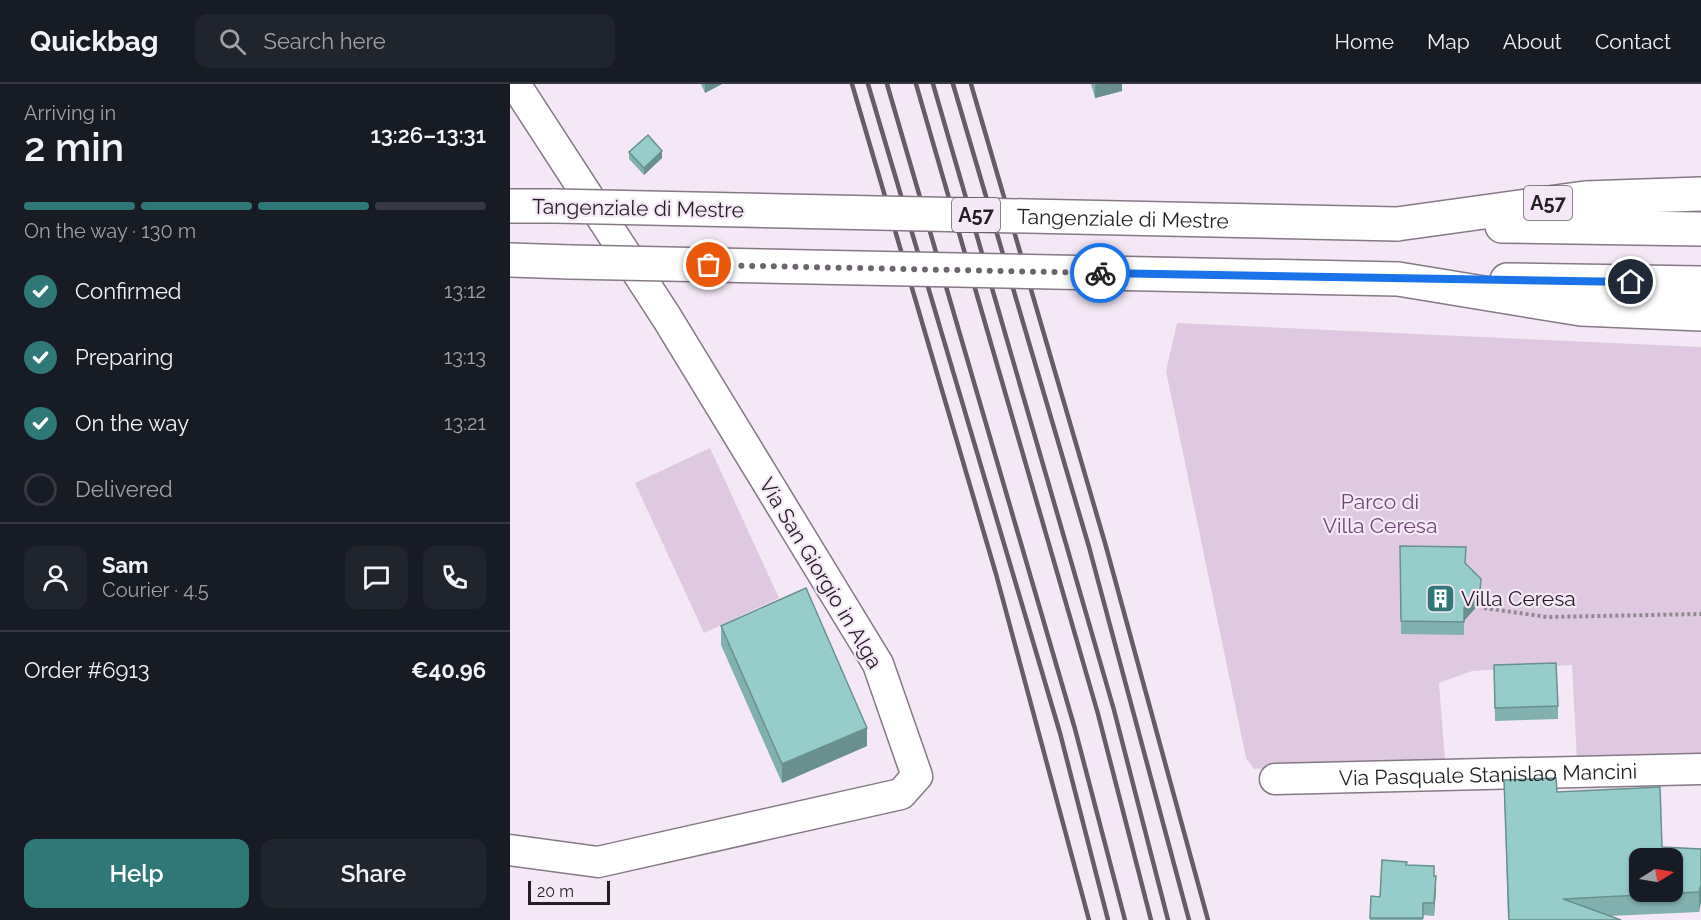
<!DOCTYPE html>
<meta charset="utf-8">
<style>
body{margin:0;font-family:Raleway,sans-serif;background:#20242c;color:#f1f3f6;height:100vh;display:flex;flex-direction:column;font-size:22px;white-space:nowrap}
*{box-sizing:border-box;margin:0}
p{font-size:20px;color:#9ea1a6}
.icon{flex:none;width:33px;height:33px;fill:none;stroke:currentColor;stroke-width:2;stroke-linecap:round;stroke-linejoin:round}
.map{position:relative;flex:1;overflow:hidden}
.sheet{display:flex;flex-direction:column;background:#171b24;width:510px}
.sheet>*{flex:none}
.needle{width:39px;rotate:79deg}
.buttons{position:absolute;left:1119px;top:764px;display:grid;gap:12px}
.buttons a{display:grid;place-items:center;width:54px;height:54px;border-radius:12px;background:#171b24;box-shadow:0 2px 4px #0004;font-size:30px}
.scale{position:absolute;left:18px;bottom:15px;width:82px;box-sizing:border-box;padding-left:6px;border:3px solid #231e23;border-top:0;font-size:16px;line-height:21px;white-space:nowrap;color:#231e23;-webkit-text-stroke:4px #f5e8f6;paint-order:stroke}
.pin{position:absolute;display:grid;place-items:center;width:51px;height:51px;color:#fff;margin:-26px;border:3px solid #fff;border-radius:50%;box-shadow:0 2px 6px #0007}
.courier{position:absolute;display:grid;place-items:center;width:60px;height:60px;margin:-30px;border:4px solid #1a73e8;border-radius:50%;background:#fff;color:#222;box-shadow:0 2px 8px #0007}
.overview em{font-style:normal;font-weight:600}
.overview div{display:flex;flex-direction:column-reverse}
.overview{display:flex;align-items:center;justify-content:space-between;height:102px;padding:0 24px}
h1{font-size:39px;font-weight:600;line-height:45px}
.bar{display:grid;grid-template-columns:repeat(4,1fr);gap:9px 6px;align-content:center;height:72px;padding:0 24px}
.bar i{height:8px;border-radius:4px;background:#363941}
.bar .active{background:#2f7877}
.bar p{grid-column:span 4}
.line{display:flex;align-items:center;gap:15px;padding:0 24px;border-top:2px solid #363941}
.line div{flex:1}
.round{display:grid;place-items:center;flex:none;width:63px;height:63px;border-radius:12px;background:#20242c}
ol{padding:0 24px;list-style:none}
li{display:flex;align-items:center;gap:18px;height:66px}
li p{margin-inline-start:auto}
li .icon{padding:6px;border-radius:50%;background:#2f7877;color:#fff;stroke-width:4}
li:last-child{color:#9ea1a6}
li i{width:33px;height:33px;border:3px solid #363941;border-radius:50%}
.button{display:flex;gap:12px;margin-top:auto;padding:12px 24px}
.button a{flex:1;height:69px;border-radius:12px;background:#2f7877;color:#fff;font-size:24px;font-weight:600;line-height:69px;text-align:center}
.button a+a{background:#20242c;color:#f1f3f6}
header{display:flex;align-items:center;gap:36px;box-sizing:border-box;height:84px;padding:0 30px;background:#171b24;border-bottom:2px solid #363941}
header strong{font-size:28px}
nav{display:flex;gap:33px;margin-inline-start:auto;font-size:21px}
.search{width:420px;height:54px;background:#20242c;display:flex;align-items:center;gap:15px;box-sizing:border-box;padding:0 21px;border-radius:12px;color:#9ea1a6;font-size:22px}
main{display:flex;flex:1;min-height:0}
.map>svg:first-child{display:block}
</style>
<header>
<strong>Quickbag</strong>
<div class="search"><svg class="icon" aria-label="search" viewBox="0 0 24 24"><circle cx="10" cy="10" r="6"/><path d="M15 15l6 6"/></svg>Search here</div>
<nav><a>Home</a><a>Map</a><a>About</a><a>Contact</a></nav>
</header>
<main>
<section class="sheet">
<div class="overview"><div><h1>2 min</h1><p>Arriving in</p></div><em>13:26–13:31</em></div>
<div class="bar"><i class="active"></i><i class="active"></i><i class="active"></i><i></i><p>On the way · 130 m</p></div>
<ol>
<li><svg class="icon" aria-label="check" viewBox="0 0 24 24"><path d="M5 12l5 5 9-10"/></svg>Confirmed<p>13:12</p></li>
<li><svg class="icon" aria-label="check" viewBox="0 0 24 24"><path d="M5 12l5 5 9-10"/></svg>Preparing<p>13:13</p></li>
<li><svg class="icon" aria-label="check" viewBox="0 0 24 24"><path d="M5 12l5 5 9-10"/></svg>On the way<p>13:21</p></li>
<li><i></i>Delivered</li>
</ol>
<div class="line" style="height:108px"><a class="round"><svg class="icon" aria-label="person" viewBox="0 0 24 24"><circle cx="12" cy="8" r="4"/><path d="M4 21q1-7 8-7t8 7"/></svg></a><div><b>Sam</b><p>Courier · 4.5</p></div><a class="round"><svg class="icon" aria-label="chat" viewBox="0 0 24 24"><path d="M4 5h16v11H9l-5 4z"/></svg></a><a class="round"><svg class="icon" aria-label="phone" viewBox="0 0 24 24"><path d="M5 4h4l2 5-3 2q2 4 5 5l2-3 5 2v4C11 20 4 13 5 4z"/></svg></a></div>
<div class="line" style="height:78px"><div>Order #6913</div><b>€40.96</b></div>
<div class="button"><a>Help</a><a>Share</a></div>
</section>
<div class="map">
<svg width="1191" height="836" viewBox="0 0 1191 836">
<rect width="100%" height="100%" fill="#f5e8f6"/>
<g fill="#dfc9e0">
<path d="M667 239 1191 263V676L1067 678 1062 581 962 587 929 599 935 675 744 685 736 674 656 287Z"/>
<path d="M200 364 269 514 194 549 125 399Z"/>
</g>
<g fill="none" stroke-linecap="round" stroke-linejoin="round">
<defs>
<g id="street">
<path id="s1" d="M765 695 1191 685"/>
<path d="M0 766 88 778 391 710 407 692 368 580 157 234 5 0"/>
</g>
<g id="highway">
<path d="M0 122H45"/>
<path d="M887 140 1075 114 1191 110"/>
<path d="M992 142 1191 145"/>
<path d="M0 176 60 178"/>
<path d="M888 195 1071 225 1191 230"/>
<path d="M997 196 1191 199"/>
</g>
</defs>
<use href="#street" stroke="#857986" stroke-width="33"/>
<use href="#highway" stroke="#857986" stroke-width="36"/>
<path stroke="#918892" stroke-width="4" stroke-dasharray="3 3" stroke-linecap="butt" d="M974 524 1037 533 1191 530"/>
<use href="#street" stroke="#fff" stroke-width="30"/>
<use href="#highway" stroke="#fff" stroke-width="33"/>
<g stroke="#655d65" stroke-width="4.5">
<path d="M342 0 486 490 579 836"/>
<path d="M358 0 550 649 598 836"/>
<path d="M377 0 565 645 615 836"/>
<path d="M406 0 588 630 641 836"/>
<path d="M423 0 604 626 658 836"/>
<path d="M443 0 579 463 679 836"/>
<path d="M461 0 595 459 698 836"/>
</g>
<defs>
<g id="highway-bridge">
<path id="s2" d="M45 122 887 140"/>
<path d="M60 178 888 195"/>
</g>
</defs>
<use href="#highway-bridge" stroke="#857986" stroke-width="36" stroke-linecap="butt"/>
<use href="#highway-bridge" stroke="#fff" stroke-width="33"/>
</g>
<g fill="#81b0af">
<path d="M191 0H212L195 9Z"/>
<path d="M581 0H612V7L585 14Z"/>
<path d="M119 68 152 74 134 91 119 75Z"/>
<path d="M890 462 956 479 971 508 970 519 954 536V551L891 550Z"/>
<path d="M211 542 357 662 272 699 211 561Z"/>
<path d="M984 594 1048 622V635L985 637Z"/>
<path d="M994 696 1047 708 1152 763 1191 765 1189 828 1099 832 1111 836H998Z"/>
<path d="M897 781 924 792 926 805 924 832 913 831V836H860L861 812 870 813Z"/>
</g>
<g fill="#69908e">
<path d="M195 0H212L195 9Z"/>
<path d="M589 0H612V7L585 14V1Z"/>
<path d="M152 67V74L134 91V84Z"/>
<path d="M971 495V508L970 519 954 537V524Z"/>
<path d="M357 644V662L272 699V680Z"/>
<path d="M926 792V805L924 832V819Z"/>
<path d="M1191 800V819L1189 828V808Z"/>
</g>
<g fill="#96cdcb" stroke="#69908e" stroke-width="1.5" fill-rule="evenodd">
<path d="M138 51 152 67 134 84 119 68Z"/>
<path d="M890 462 956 463 955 479 971 495 970 506 954 524V538L891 537Z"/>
<path d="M296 504 357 644 272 680 211 542Z"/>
<path d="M1046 579 1048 622 985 624 984 581Z"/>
<path d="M1046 694 1047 708 1150 703 1152 763 1191 765V800L1189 808 1053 815 1111 836H999L994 696ZM1130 774H1162V807H1130Z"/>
<path d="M872 776 897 778 896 781 924 782V792H926L924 819H913V834H860L861 812 870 813Z"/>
</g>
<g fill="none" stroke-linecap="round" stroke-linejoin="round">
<path stroke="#6c656d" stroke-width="6" stroke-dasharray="0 10.8" d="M199 181 590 189"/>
<path stroke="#1a73e8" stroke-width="8" d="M590 189 1121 198"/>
</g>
<defs>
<symbol id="building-square" viewBox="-11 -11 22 22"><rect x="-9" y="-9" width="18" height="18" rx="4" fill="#2f7877" stroke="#f5e8f6"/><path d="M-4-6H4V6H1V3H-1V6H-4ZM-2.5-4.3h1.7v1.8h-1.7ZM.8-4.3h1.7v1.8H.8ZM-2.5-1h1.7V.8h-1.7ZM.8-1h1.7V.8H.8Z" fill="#fff"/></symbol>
</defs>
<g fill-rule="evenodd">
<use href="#building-square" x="914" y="498" width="33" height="33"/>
</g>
<g text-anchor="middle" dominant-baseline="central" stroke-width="4.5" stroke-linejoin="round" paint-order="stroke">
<g fill="#f5e8f6" stroke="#625b62" stroke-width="1.5">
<rect x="1014" y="102" width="48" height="34" rx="4.5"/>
<rect x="442" y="114" width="48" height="34" rx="4.5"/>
</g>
<g font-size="20" font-weight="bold" fill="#231e23">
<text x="1038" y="119">A57</text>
<text x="466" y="131">A57</text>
</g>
<g font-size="21" fill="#231e23" stroke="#f5e8f6">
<text transform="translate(128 124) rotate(1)">Tangenziale di Mestre</text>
<text stroke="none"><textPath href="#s2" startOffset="568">Tangenziale di Mestre</textPath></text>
<text transform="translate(311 489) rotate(59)">Via San Giorgio in Alga</text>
<text stroke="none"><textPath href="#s1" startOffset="213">Via Pasquale Stanislao Mancini</textPath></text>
</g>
<g font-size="21" fill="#6f4672" stroke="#f5e8f6">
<text x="870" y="417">Parco di<tspan x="870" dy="24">Villa Ceresa</tspan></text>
</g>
<g font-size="21" fill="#231e23" stroke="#f5e8f6" text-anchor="start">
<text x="951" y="514">Villa Ceresa</text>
</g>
</g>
</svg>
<div class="buttons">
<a><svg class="needle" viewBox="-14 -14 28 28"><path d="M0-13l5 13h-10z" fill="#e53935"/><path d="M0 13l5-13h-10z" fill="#9ea1a6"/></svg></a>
</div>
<div class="scale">20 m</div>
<div class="pin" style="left:199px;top:181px;background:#ea580c"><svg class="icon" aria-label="bag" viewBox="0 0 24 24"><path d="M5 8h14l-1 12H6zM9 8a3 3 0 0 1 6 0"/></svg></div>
<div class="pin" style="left:1121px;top:198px;background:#1f2937"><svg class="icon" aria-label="home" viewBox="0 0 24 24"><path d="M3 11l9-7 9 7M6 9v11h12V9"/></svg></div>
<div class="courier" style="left:590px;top:189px"><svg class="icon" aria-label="bike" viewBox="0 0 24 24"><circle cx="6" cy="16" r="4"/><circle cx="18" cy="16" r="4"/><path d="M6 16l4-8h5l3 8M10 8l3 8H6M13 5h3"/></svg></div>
</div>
</main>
